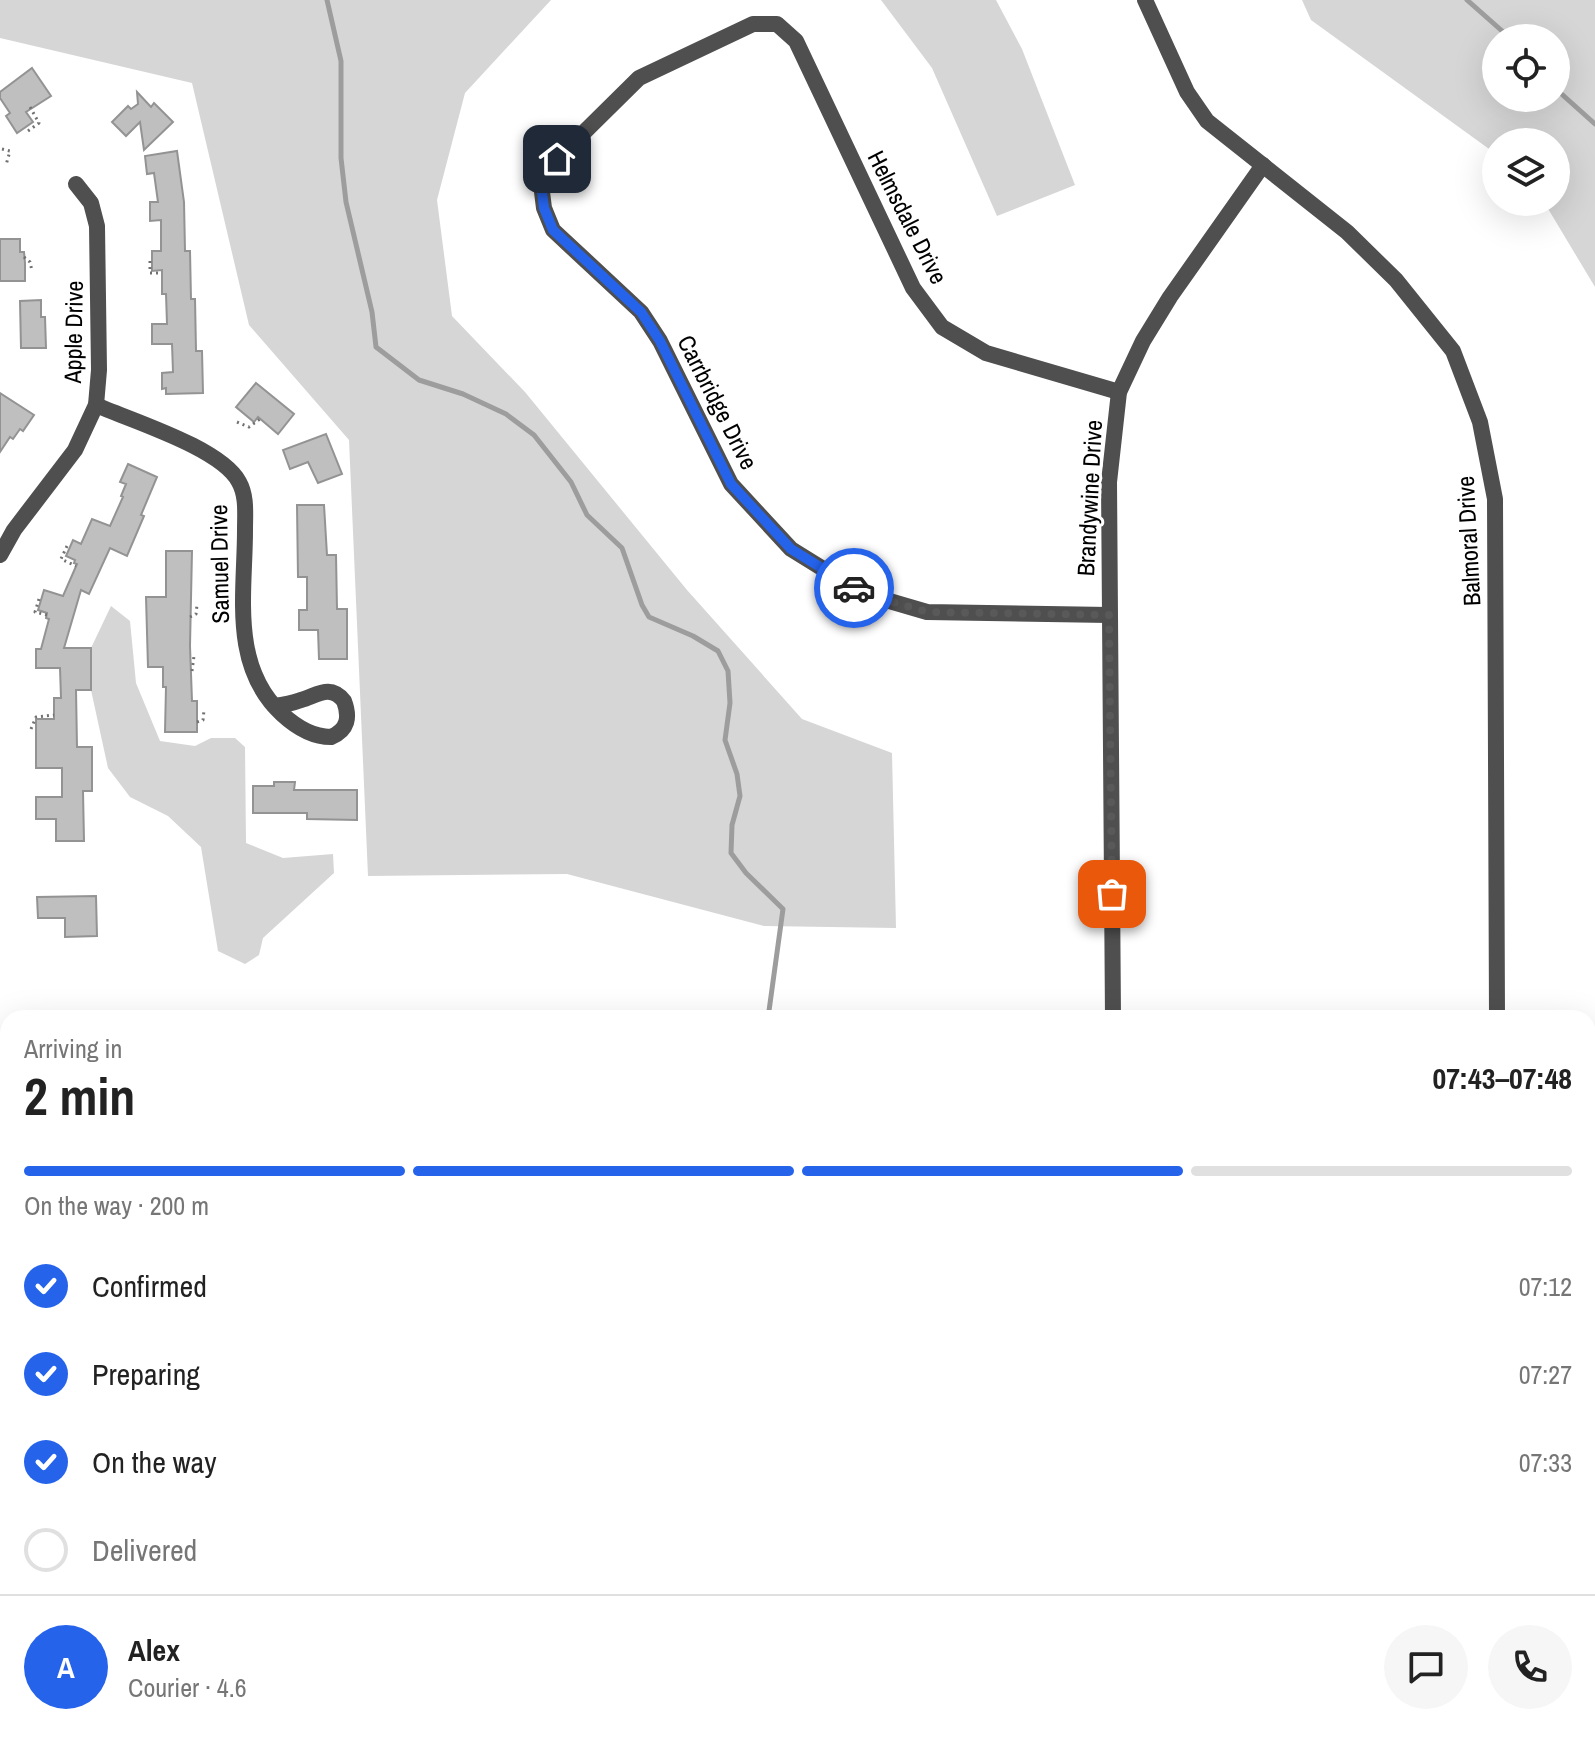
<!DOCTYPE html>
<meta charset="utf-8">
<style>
body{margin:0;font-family:"Archivo Narrow",sans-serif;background:#f6f6f6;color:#222;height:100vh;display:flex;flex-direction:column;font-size:30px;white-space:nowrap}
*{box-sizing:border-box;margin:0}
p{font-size:26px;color:#767676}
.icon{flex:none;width:44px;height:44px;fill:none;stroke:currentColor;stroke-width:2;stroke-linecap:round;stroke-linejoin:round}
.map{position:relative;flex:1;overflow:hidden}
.sheet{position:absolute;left:0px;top:1010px;width:1596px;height:746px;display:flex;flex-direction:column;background:#fff;border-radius:24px 24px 0 0;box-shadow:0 8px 32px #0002}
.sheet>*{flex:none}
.controls{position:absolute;left:1482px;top:24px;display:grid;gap:16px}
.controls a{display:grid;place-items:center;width:88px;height:88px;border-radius:50%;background:#fff;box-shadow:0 8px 32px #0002;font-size:40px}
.pin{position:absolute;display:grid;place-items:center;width:68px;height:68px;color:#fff;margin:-34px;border-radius:16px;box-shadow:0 4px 12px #0006}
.courier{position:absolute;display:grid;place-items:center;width:80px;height:80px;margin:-40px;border:6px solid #2563eb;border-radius:50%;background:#fff;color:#222;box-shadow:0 2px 10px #0007}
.summary em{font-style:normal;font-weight:700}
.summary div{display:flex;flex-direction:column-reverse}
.summary{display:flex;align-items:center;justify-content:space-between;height:136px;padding:0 24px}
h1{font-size:52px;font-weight:700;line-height:60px}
.bar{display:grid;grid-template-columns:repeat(4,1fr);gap:12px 8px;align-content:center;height:96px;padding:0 24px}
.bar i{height:10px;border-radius:6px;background:#e0e0e0}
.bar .selected{background:#2563eb}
.bar p{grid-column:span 4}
.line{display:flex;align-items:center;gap:20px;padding:0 24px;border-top:2px solid #e0e0e0}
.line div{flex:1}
.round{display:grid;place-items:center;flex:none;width:84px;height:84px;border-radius:42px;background:#f6f6f6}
ol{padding:0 24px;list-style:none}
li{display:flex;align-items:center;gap:24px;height:88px}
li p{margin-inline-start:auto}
li .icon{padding:8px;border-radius:50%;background:#2563eb;color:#fff;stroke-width:4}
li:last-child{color:#767676}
li i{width:44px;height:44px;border:4px solid #e0e0e0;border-radius:50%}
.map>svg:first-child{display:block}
</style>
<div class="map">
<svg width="1595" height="1755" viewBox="0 0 1595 1755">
<rect width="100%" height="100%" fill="#fff"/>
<g fill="#d6d6d6" fill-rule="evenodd">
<path d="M0 0H551L465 93 437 200 452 316 525 392 687 590 802 719 892 753 896 928 764 926 567 874 368 876 349 440 249 325 192 83 0 38Z"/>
<path d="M881 0H996L1022 49 1075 185 997 216 932 68Z"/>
<path d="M1302 0H1595V287L1544 202H1556V142H1496V154L1311 20ZM1496 38H1556V98H1496Z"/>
<path d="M111 606 130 621 136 683 160 741 195 746 211 738H235L245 747 246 843 283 858 333 854 334 873 263 938 259 955 245 964 218 951 201 847 168 816 130 797 108 768 91 690V648Z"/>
<rect x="0" y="1340" width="8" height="234"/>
</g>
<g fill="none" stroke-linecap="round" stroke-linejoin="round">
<g stroke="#9d9d9d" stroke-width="5">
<path d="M327 0 341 61V158L346 202 372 312 376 347 419 380 463 394 506 414 534 435 571 482 587 515 622 548 642 605 649 617 693 636 718 651 728 671 730 703 725 740 737 774 740 796 732 825 731 853 746 873 783 909 768 1018"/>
<path d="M1467 0 1510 38"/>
<path d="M1556 89 1595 124"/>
</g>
</g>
<g fill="#bfbfbf" stroke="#939393" stroke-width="2">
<path d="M32 68 51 96 26 112 33 122 17 133 6 116 10 113 0 98V92Z"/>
<path d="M137 92 151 107 154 103 173 122 144 150 140 122 126 136 112 122 128 106 131 109 138 104Z"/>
<path d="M177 151 184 202 185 251H190L191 299H195L196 351H202L203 393 166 394V388L162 389V373L173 372 172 344H152V324H167L166 294H162V270L152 271V251H161V220L150 221V202H158L154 173 147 174 145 156Z"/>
<path d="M0 239H20V252H24L25 263V281H0Z"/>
<path d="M41 300V317H45L46 348H21L20 301Z"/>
<path d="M256 383 294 414 278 434 258 417 254 422 236 407Z"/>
<path d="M0 393 34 415 23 431 20 429 13 439 10 437 0 452Z"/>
<path d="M326 434 342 474 318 483 308 462 290 469 283 450Z"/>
<path d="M128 464 157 477 141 515 144 516 127 556 110 548 89 594 81 590 64 648H91V690H76L77 747H92V791H83L84 841H56V819H36V797H62V768H36V719H54V698H61L60 668H36V649H41L49 619 46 618 47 613 38 610 44 590 63 596 77 564 74 563 75 560 66 556 73 540 81 544 92 519 110 526 123 497 121 496 126 484 120 482Z"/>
<path d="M297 505H324L327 555H336L337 609H347V659H319L318 630H299V610H307V577H298Z"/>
<path d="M166 551H192L190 646 192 701H197V732H165L166 687H163V667H148L146 597H166Z"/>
<path d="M274 782H295L294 790H357V820L307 819V813H253V786H274Z"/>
<path d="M96 896 97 936 65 937V918H38L37 897Z"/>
</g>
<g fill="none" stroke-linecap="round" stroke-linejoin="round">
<g stroke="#717171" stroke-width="3" stroke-dasharray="2 4" stroke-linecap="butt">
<path d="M28 131 39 123 29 105"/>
<path d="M2 149 10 151 6 165"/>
<path d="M24 257 30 262 32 271"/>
<path d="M150 261V273H162"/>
<path d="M237 422 249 427 260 419"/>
<path d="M67 546 61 559 76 566"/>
<path d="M39 599 35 612 47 615"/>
<path d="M190 617 196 614 197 605"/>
<path d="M192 671 194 656"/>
<path d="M197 722 203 720 204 710"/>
<path d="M31 729 36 717 54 715"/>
</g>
<g stroke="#4f4f4f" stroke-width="16">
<path d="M1145 0 1187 92 1207 121 1347 232 1396 280 1453 351 1480 422 1495 499 1497 1018"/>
<path d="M96 405C132 421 221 448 239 482 247 496 245 514 245 530 245 593 230 666 282 714 295 726 312 737 331 737 348 730 350 717 344 701 330 684 318 695 301 700 293 703 283 705 274 706"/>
<path d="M0 555 14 530 75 450 96 405 99 370 97 226 91 203 76 184"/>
<path d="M1109 615 927 612 862 593 791 549 731 484 660 341 641 312 553 230 544 208 541 184 557 159 639 78 753 24H777L796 41 913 288 942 327 986 353 1119 392"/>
<path d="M1113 1018 1109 482 1119 392 1143 341 1170 297 1263 165"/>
<path d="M1588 1121H1595"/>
<path d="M0 1129H8"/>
<path d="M0 1740H8"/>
<path d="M186 1748 340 1755"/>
<path d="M1134 1748V1755"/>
</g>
</g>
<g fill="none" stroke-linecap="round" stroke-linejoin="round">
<path stroke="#595959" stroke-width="8" stroke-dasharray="0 14.4" d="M854 588 862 593 927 612 1109 615 1112 894"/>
<path stroke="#2563eb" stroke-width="10" d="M557 159 541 184 544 208 553 230 641 312 660 341 731 484 791 549 854 588"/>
</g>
<g text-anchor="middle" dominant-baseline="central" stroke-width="6" stroke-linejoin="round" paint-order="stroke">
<g font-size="24" fill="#000" stroke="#fff">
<text transform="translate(908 217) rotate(63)">Helmsdale Drive</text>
<text transform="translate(73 332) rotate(-89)">Apple Drive</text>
<text transform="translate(718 402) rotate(63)">Carrbridge Drive</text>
<text transform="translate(1089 498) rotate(-87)">Brandywine Drive</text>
<text transform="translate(1468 541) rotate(-93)">Balmoral Drive</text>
<text transform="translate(219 564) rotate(-91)">Samuel Drive</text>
</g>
</g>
</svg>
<div class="controls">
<a><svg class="icon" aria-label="locate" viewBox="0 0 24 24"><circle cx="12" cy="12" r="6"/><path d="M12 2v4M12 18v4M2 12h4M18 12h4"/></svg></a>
<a><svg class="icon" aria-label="layers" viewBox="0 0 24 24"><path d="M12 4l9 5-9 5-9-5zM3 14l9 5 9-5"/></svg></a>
</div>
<div class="pin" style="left:1112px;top:894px;background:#ea580c"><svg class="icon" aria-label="bag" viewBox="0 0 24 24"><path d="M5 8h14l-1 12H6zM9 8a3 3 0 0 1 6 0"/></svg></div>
<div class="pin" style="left:557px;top:159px;background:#1f2937"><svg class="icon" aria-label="home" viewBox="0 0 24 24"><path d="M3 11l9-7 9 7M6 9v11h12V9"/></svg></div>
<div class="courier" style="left:854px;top:588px"><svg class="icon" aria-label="car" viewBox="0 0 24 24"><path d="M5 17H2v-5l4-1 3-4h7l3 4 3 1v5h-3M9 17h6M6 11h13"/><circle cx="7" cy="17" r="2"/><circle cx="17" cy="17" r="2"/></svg></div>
<section class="sheet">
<div class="summary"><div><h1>2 min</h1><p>Arriving in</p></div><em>07:43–07:48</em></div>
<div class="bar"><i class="selected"></i><i class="selected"></i><i class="selected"></i><i></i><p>On the way · 200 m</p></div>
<ol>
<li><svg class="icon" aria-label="check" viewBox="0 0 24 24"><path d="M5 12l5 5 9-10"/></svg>Confirmed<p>07:12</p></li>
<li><svg class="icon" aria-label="check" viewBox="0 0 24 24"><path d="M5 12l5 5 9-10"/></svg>Preparing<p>07:27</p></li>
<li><svg class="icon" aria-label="check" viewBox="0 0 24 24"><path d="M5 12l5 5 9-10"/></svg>On the way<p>07:33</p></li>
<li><i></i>Delivered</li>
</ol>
<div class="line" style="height:144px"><b class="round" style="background:#2563eb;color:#fff">A</b><div><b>Alex</b><p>Courier · 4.6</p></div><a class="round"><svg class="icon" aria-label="chat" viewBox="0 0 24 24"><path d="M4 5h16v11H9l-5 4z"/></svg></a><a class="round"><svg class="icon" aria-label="phone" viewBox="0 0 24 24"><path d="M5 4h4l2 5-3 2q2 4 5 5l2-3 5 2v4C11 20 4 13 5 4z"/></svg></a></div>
</section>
</div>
